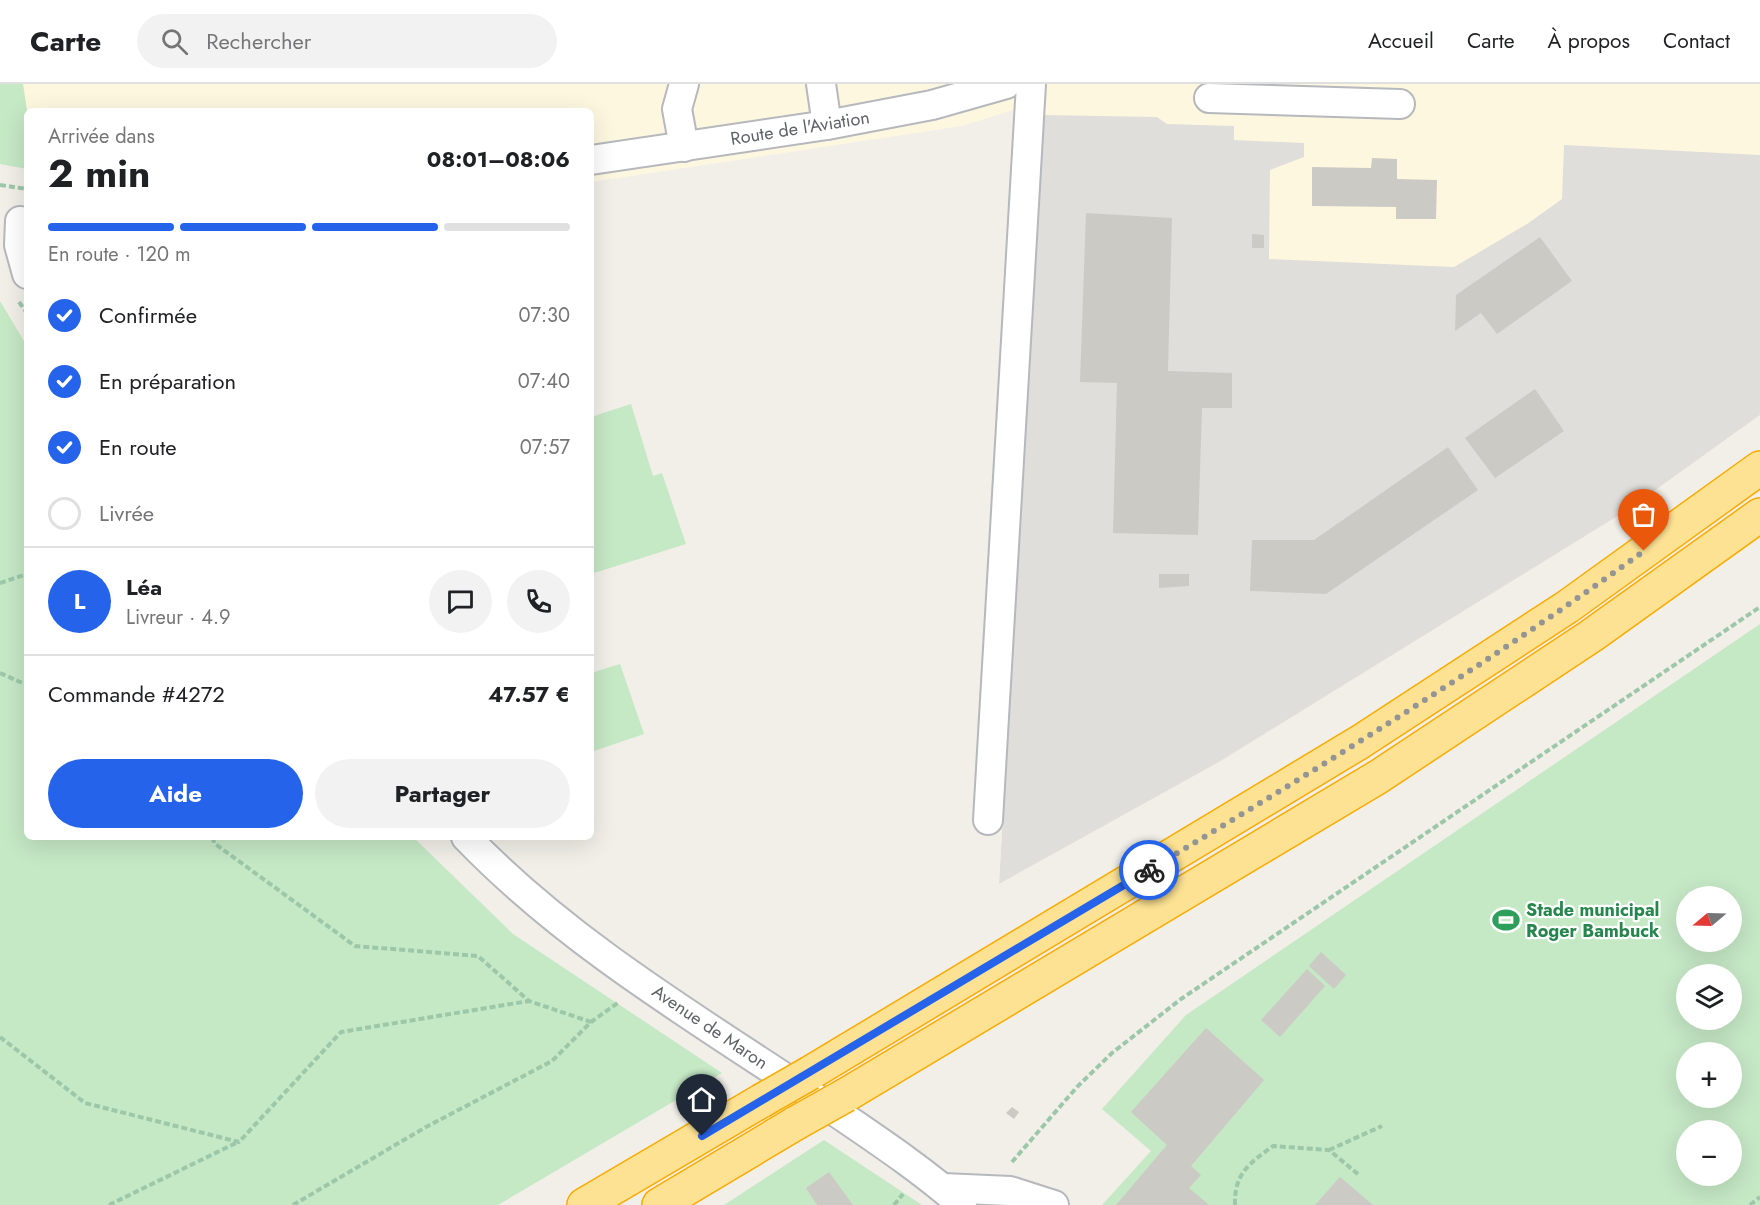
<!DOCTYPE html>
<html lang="fr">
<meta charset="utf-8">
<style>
body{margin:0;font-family:Jost,sans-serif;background:#f2f2f2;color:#202124;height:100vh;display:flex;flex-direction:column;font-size:22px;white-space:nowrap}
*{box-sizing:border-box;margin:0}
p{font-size:20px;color:#757577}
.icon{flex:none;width:33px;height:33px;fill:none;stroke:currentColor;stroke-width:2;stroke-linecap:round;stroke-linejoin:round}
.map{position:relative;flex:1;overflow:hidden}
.panel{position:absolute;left:24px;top:24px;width:570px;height:732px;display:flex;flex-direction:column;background:#fff;border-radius:9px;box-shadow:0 6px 24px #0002}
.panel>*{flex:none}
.needle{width:39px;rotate:251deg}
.controls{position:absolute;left:1676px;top:802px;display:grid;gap:12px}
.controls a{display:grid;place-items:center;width:66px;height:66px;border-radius:50%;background:#fff;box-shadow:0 6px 24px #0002;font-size:30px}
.pin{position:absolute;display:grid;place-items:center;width:51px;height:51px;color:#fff;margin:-62px -26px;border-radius:50% 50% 50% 0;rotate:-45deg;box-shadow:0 0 6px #0007}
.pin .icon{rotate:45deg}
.courier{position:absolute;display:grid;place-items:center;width:60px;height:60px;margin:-30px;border:4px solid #2563eb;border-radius:50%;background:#fff;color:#222;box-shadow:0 2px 8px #0007}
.overview em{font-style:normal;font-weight:700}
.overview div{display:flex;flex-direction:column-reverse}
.overview{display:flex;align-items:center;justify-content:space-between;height:102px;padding:0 24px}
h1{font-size:39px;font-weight:700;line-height:45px}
.bar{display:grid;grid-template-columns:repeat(4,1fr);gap:9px 6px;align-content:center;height:72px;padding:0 24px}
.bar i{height:8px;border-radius:4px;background:#e0e0e0}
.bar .selected{background:#2563eb}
.bar p{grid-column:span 4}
.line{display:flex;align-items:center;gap:15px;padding:0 24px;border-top:2px solid #e0e0e0}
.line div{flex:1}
.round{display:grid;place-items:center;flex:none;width:63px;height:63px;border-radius:32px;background:#f2f2f2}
ol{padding:0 24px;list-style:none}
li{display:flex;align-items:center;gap:18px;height:66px}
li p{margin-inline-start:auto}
li .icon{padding:6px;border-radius:50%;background:#2563eb;color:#fff;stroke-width:4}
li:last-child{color:#757577}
li i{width:33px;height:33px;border:3px solid #e0e0e0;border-radius:50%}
.cta{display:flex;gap:12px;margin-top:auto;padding:12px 24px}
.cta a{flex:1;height:69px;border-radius:36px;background:#2563eb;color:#fff;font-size:24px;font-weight:700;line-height:69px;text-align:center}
.cta a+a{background:#f2f2f2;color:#202124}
header{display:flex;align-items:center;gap:36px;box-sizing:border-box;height:84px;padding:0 30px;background:#fff;border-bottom:2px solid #e0e0e0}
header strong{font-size:28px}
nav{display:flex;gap:33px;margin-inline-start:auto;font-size:21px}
.search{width:420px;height:54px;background:#f2f2f2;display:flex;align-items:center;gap:15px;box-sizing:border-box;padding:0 21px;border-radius:33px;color:#757577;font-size:22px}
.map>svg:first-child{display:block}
</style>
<header>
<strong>Carte</strong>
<div class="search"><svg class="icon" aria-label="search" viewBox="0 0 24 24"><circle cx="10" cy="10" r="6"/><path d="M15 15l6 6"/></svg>Rechercher</div>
<nav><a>Accueil</a><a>Carte</a><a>À propos</a><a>Contact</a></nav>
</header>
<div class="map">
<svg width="1760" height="1121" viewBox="0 0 1760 1121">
<rect width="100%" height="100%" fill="#f1efe8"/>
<path fill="#fef7e0" d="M23 0H1760V331L1629 425 1219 678 999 800 1045 16 962 42 591 98V27H27Z"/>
<path fill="#e0deda" d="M1044 31 1157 33 1167 40 1234 42V56L1304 59V73L1270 86 1269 175 1454 183 1527 140 1562 115 1564 61 1760 71V331L1629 425 1219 678 999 800Z"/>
<g fill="#c5e8c5" fill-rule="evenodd">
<path d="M0 0H23L27 27V85L0 80Z"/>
<path d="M0 217 27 262V753H413L513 850 722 989 498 1121H0Z"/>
<path d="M631 320 653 392 662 389 686 460 591 490V333Z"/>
<path d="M1760 540V1121H1102L1151 1067 1102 1025 1186 931ZM1686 813H1731V858H1686ZM1686 891H1731V936H1686ZM1686 969H1731V1014H1686ZM1686 1047H1731V1092H1686Z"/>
<path d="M620 580 644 650 591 668V589Z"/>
<path d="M824 1056 922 1121H724Z"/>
</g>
<g fill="#cccac5">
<path d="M1372 74 1397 75V95L1437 96 1436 135H1396V123L1312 122V83L1371 84Z"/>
<path d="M1086 129 1172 134 1168 287 1232 289V324H1202L1198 451 1113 449 1117 299 1080 298Z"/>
<path d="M1252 150 1264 151V164H1252Z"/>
<path d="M1540 153 1572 197 1497 250 1481 229 1455 247 1456 211Z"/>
<path d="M1535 305 1564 347 1495 394 1465 354Z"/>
<path d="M1448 363 1478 406 1326 510 1250 507 1252 456H1314Z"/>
<path d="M1159 490H1189V502L1159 504Z"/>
<path d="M1321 868 1346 891 1334 905 1309 882Z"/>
<path d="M1307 885 1325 902 1280 953 1261 936Z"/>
<path d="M1206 944 1264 996 1191 1082 1201 1091 1189 1104 1209 1121H1116L1167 1061 1131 1028Z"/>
<path d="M1012 1023 1019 1028 1014 1035 1006 1029Z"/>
<path d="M829 1088 853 1121H817L806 1104Z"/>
<path d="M1340 1093 1373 1121H1315Z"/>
</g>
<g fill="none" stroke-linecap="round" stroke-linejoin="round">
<defs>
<g id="minor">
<path d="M684 0 677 25 684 63"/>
<path d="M821 0 827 41"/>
<path d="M1209 14 1400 20"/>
<path d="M591 76 827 41 932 21 1006 0"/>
<path d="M20 137 19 161 27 190"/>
<path d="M988 736 1031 0"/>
<path d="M466 753C569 860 700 937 823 1019 871 1052 919 1083 962 1121"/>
<path d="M943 1104 1010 1107 1054 1121"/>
</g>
<g id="highway">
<path d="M810 989 1360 658 1567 523 1760 384"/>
<path d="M846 1011 1378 693 1591 552 1760 431"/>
<path d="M584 1121 761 1017"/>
<path d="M659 1121 796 1039"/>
</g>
</defs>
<use href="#minor" stroke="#b5b8bc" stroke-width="32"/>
<use href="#highway" stroke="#f9ab00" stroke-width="36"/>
<g stroke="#9cc7a9" stroke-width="4" stroke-dasharray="6 3" stroke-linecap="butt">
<path d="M0 101 27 105"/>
<path d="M19 218 27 229"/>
<path d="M0 499 27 490"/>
<path d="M0 589 27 601"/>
<path d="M213 753 214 759 355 862 478 872 529 917 591 938"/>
<path d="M0 953 85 1019 239 1058 341 948 529 917"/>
<path d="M1329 1066 1382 1042"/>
<path d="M1012 1078 1077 1003 1112 969 1181 915 1760 523"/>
<path d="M109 1121 238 1058"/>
<path d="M293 1121 426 1043 552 977 591 938 619 918"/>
<path d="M894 1121 903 1110"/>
<path d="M1235 1121C1234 1089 1250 1079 1273 1062L1329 1066 1359 1091"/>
<path d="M1750 1121 1760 1113"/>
</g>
<use href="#minor" stroke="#fff" stroke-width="28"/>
<use href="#highway" stroke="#fde293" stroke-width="33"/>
<defs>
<g id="highway-bridge">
<path d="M761 1017 810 989"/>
<path d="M796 1039 846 1011"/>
</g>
</defs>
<use href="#highway-bridge" stroke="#f9ab00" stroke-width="36" stroke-linecap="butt"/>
<use href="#highway-bridge" stroke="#fde293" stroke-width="33"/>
</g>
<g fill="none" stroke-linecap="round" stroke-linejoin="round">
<path stroke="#929495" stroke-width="6" stroke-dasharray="0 10.8" d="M1149 786C1318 685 1485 582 1644 467"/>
<path stroke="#2563eb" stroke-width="8" d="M702 1052 1149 786"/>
</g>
<defs>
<symbol id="stadium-bare" viewBox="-9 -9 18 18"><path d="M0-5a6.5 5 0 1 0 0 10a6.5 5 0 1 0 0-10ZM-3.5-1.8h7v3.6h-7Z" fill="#2e9e5b" stroke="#fff" stroke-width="2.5" paint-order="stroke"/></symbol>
</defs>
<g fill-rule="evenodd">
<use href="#stadium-bare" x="1487" y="817" width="38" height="38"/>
</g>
<g text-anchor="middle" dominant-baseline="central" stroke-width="4.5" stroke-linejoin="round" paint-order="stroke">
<g font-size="18" fill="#5f6368" stroke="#fff">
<text transform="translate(800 44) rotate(-9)">Route de l'Aviation</text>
<text transform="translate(710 943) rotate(34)">Avenue de Maron</text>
</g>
<g font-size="18" font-weight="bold" fill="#27864d" stroke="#fff" text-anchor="start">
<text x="1526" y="826">Stade municipal<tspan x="1526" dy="21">Roger Bambuck</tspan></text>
</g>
</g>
</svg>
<div class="controls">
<a><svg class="needle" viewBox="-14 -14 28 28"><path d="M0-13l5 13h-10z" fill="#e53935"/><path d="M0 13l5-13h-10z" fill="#757577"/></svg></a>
<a><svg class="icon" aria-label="layers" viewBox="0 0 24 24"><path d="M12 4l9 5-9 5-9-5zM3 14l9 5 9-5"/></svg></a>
<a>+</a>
<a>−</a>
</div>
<div class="pin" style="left:1644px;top:467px;background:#ea580c"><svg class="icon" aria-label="bag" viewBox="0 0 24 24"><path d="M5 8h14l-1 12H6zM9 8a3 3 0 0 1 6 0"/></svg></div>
<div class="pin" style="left:702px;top:1052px;background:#1f2937"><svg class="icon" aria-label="home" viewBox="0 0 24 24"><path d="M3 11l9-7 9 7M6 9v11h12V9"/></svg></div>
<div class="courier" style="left:1149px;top:786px"><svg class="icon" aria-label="bike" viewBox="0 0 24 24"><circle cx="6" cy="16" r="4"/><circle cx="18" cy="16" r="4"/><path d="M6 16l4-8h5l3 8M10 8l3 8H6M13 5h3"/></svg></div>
<section class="panel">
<div class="overview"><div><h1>2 min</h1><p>Arrivée dans</p></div><em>08:01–08:06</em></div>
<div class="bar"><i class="selected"></i><i class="selected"></i><i class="selected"></i><i></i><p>En route · 120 m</p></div>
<ol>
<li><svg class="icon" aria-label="check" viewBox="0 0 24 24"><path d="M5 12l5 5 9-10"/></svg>Confirmée<p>07:30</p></li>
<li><svg class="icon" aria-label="check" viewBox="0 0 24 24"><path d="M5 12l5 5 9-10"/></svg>En préparation<p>07:40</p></li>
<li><svg class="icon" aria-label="check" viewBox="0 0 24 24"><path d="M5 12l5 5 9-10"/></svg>En route<p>07:57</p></li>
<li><i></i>Livrée</li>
</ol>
<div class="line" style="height:108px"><b class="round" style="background:#2563eb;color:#fff">L</b><div><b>Léa</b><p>Livreur · 4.9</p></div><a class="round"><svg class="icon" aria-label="chat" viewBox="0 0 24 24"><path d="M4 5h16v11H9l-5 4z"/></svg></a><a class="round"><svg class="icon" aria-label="phone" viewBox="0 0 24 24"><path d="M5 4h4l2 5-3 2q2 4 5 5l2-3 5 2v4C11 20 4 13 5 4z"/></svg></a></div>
<div class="line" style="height:78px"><div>Commande #4272</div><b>47.57 €</b></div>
<div class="cta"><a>Aide</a><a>Partager</a></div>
</section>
</div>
